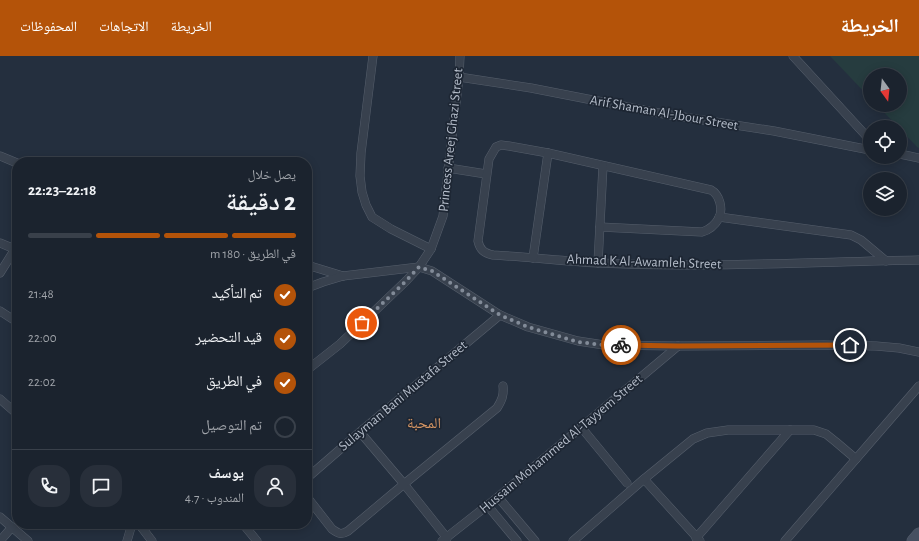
<!DOCTYPE html>
<html lang="ar">
<meta charset="utf-8">
<style>
body{margin:0;font-family:"Alegreya Sans","Noto Naskh Arabic",sans-serif;background:#282f3a;color:#f1f3f6;direction:rtl;height:100vh;display:flex;flex-direction:column;font-size:15px;white-space:nowrap}
*{box-sizing:border-box;margin:0}
p{font-size:13px;color:#a0a4aa}
.icon{flex:none;width:22px;height:22px;fill:none;stroke:currentColor;stroke-width:2;stroke-linecap:round;stroke-linejoin:round}
.map{position:relative;flex:1;overflow:hidden;direction:ltr}
.side{position:absolute;left:12px;top:101px;width:300px;height:372px;display:flex;flex-direction:column;background:#1b232e;border-radius:16px;box-shadow:0 2px 10px #0003,0 0 0 1px #39404a;direction:rtl}
.side>*{flex:none}
.needle{width:26px;rotate:165deg}
.buttons{position:absolute;left:863px;top:12px;display:grid;gap:8px}
.buttons a{display:grid;place-items:center;width:44px;height:44px;border-radius:50%;background:#1b232e;box-shadow:0 2px 10px #0003,0 0 0 1px #39404a;font-size:20px}
.pin{position:absolute;display:grid;place-items:center;width:34px;height:34px;color:#fff;margin:-17px;border:2px solid #fff;border-radius:50%;box-shadow:0 1px 4px #0007}
.courier{position:absolute;display:grid;place-items:center;width:40px;height:40px;margin:-20px;border:3px solid #b45309;border-radius:50%;background:#fff;color:#222;box-shadow:0 1px 5px #0007}
.overview em{font-style:normal;font-weight:600}
.overview div{display:flex;flex-direction:column-reverse}
.overview{display:flex;align-items:center;justify-content:space-between;height:68px;padding:0 16px}
h1{font-size:26px;font-weight:600;line-height:30px}
.bar{display:grid;grid-template-columns:repeat(4,1fr);gap:6px 4px;align-content:center;height:48px;padding:0 16px}
.bar i{height:5px;border-radius:3px;background:#39404a}
.bar .on{background:#b45309}
.bar p{grid-column:span 4}
.line{display:flex;align-items:center;gap:10px;padding:0 16px;border-top:1px solid #39404a}
.line div{flex:1}
.round{display:grid;place-items:center;flex:none;width:42px;height:42px;border-radius:16px;background:#282f3a}
ol{padding:0 16px;list-style:none}
li{display:flex;align-items:center;gap:12px;height:44px}
li p{margin-inline-start:auto}
li .icon{padding:4px;border-radius:50%;background:#b45309;color:#fff;stroke-width:4}
li:last-child{color:#a0a4aa}
li i{width:22px;height:22px;border:2px solid #39404a;border-radius:50%}
header{display:flex;align-items:center;gap:24px;box-sizing:border-box;height:56px;padding:0 20px;background:#b45309;color:#fff}
header strong{font-size:19px}
nav{display:flex;gap:22px;margin-inline-start:auto;font-size:14px}
.map>svg:first-child{display:block}
</style>
<header>
<strong>الخريطة</strong>
<nav><a>الخريطة</a><a>الاتجاهات</a><a>المحفوظات</a></nav>
</header>
<div class="map">
<svg width="919" height="485" viewBox="0 0 919 485">
<rect width="100%" height="100%" fill="#242f3e"/>
<path fill="#263c3f" d="M830 0H919V92L917 91 900 73V71H898L877 49H900V19H870V42Z"/>
<g fill="none" stroke-linecap="round" stroke-linejoin="round">
<defs>
<g id="street">
<path d="M373 0 361 97 360 120 362 136 366 149 372 161 391 173 431 193"/>
<path d="M793 0 870 84"/>
<path d="M459 21 531 32 664 58 774 75 870 94"/>
<path d="M900 98 919 102"/>
<path d="M0 100 17 107"/>
<path d="M448 112 486 118"/>
<path d="M719 161 851 179 861 184 886 205"/>
<path d="M600 171 702 176C709 174 715 169 719 162 723 153 720 139 711 134L548 97 509 90 501 89 496 91 489 103 478 185C480 194 484 197 493 199 528 201 563 205 598 207 705 212 812 206 919 204"/>
<path d="M0 187 17 194"/>
<path d="M533 202 548 97"/>
<path d="M598 207 603 110"/>
<path d="M307 209 343 220"/>
<path d="M0 217 15 193"/>
<path d="M307 232 323 226 343 220 419 211 432 215 500 259 528 271 578 285 604 289 678 290 824 289 876 290 899 292 919 296"/>
<path d="M0 255 17 266"/>
<path d="M307 314 340 288 406 225 419 211 431 193 443 160 459 21 460 0"/>
<path d="M0 343 17 358"/>
<path d="M581 371 627 427"/>
<path d="M360 376 404 428 447 482"/>
<path d="M307 422 360 376 500 259"/>
<path d="M644 423 700 485"/>
<path d="M307 441 332 473C339 478 341 479 348 475L404 428 497 352C502 344 504 339 503 330"/>
<path d="M498 441 535 485"/>
<path d="M487 449 517 485"/>
<path d="M0 461 28 485"/>
<path d="M139 468 152 485"/>
<path d="M243 468 257 485"/>
<path d="M696 482 790 374"/>
<path d="M0 485 12 471"/>
<path d="M127 485 132 468"/>
<path d="M442 485 498 441 678 290"/>
<path d="M573 485 644 423 693 383 707 377 728 374H814L826 378 836 386 856 403"/>
<path d="M785 485 919 330"/>
</g>
<path id="secondary" d="M913 485 919 478"/>
</defs>
<use href="#street" stroke="#565f6c" stroke-width="9"/>
<use href="#secondary" stroke="#565f6c" stroke-width="13"/>
<use href="#street" stroke="#38414e" stroke-width="8"/>
<use href="#secondary" stroke="#465061" stroke-width="12"/>
</g>
<g fill="none" stroke-linecap="round" stroke-linejoin="round">
<path stroke="#828b98" stroke-width="4" stroke-dasharray="0 7.2" d="M362 267 406 225 419 211 432 215 500 259 528 271 578 286 604 289H621"/>
<path stroke="#b45309" stroke-width="5" d="M621 289 678 290 850 289"/>
</g>
<g text-anchor="middle" dominant-baseline="central" stroke-width="3.5" stroke-linejoin="round" paint-order="stroke">
<g font-size="14" fill="#b4bcc9" stroke="#1d2633">
<text transform="translate(664 57) rotate(10)">Arif Shaman Al-Jbour Street</text>
<text transform="translate(451 84) rotate(-84)">Princess Areej Ghazi Street</text>
<text transform="translate(644 206) rotate(2)">Ahmad K Al-Awamleh Street</text>
<text transform="translate(403 340) rotate(-40)">Sulayman Bani Mustafa Street</text>
<text transform="translate(561 388) rotate(-40)">Hussain Mohammed Al-Tayyem Street</text>
</g>
<g font-size="15" fill="#d59563" stroke="#1d2633">
<text x="424" y="367">المحبة</text>
</g>
</g>
</svg>
<div class="buttons">
<a><svg class="needle" viewBox="-14 -14 28 28"><path d="M0-13l5 13h-10z" fill="#e53935"/><path d="M0 13l5-13h-10z" fill="#a0a4aa"/></svg></a>
<a><svg class="icon" aria-label="locate" viewBox="0 0 24 24"><circle cx="12" cy="12" r="6"/><path d="M12 2v4M12 18v4M2 12h4M18 12h4"/></svg></a>
<a><svg class="icon" aria-label="layers" viewBox="0 0 24 24"><path d="M12 4l9 5-9 5-9-5zM3 14l9 5 9-5"/></svg></a>
</div>
<div class="pin" style="left:362px;top:267px;background:#ea580c"><svg class="icon" aria-label="bag" viewBox="0 0 24 24"><path d="M5 8h14l-1 12H6zM9 8a3 3 0 0 1 6 0"/></svg></div>
<div class="pin" style="left:850px;top:289px;background:#1f2937"><svg class="icon" aria-label="home" viewBox="0 0 24 24"><path d="M3 11l9-7 9 7M6 9v11h12V9"/></svg></div>
<div class="courier" style="left:621px;top:289px"><svg class="icon" aria-label="bike" viewBox="0 0 24 24"><circle cx="6" cy="16" r="4"/><circle cx="18" cy="16" r="4"/><path d="M6 16l4-8h5l3 8M10 8l3 8H6M13 5h3"/></svg></div>
<section class="side">
<div class="overview"><div><h1>2 دقيقة</h1><p>يصل خلال</p></div><em>22:18–22:23</em></div>
<div class="bar"><i class="on"></i><i class="on"></i><i class="on"></i><i></i><p>في الطريق · 180 m</p></div>
<ol>
<li><svg class="icon" aria-label="check" viewBox="0 0 24 24"><path d="M5 12l5 5 9-10"/></svg>تم التأكيد<p>21:48</p></li>
<li><svg class="icon" aria-label="check" viewBox="0 0 24 24"><path d="M5 12l5 5 9-10"/></svg>قيد التحضير<p>22:00</p></li>
<li><svg class="icon" aria-label="check" viewBox="0 0 24 24"><path d="M5 12l5 5 9-10"/></svg>في الطريق<p>22:02</p></li>
<li><i></i>تم التوصيل</li>
</ol>
<div class="line" style="height:72px"><a class="round"><svg class="icon" aria-label="person" viewBox="0 0 24 24"><circle cx="12" cy="8" r="4"/><path d="M4 21q1-7 8-7t8 7"/></svg></a><div><b>يوسف</b><p>المندوب · 4.7</p></div><a class="round"><svg class="icon" aria-label="chat" viewBox="0 0 24 24"><path d="M4 5h16v11H9l-5 4z"/></svg></a><a class="round"><svg class="icon" aria-label="phone" viewBox="0 0 24 24"><path d="M5 4h4l2 5-3 2q2 4 5 5l2-3 5 2v4C11 20 4 13 5 4z"/></svg></a></div>
</section>
</div>
